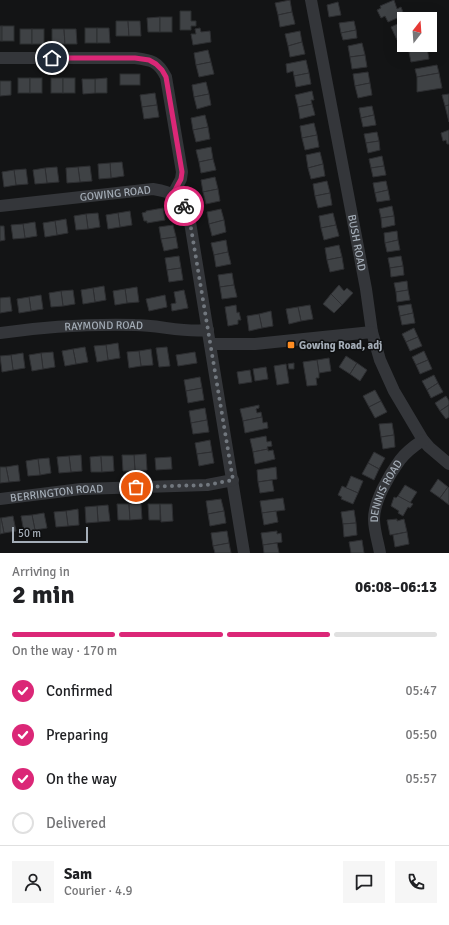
<!DOCTYPE html>
<meta charset="utf-8">
<style>
body{margin:0;font-family:Signika,sans-serif;background:#f6f6f6;color:#202124;height:100vh;display:flex;flex-direction:column;font-size:15px;white-space:nowrap}
*{box-sizing:border-box;margin:0}
p{font-size:13px;color:#757577}
.icon{flex:none;width:22px;height:22px;fill:none;stroke:currentColor;stroke-width:2;stroke-linecap:round;stroke-linejoin:round}
.map{position:relative;height:553px;overflow:hidden}
.panel{display:flex;flex-direction:column;background:#fff;flex:1}
.panel>*{flex:none}
.needle{width:26px;rotate:17deg}
.tools{position:absolute;left:397px;top:12px;display:grid;gap:8px}
.tools a{display:grid;place-items:center;width:40px;height:40px;border-radius:0px;background:#fff;box-shadow:0 4px 16px #0002;font-size:20px}
.scale{position:absolute;left:12px;bottom:10px;width:76px;box-sizing:border-box;padding-left:4px;border:2px solid #a4adb7;border-top:0;font-size:11px;line-height:14px;white-space:nowrap;color:#a4adb7;-webkit-text-stroke:3px #0e0f10;paint-order:stroke}
.pin{position:absolute;display:grid;place-items:center;width:34px;height:34px;color:#fff;margin:-17px;border:2px solid #fff;border-radius:50%;box-shadow:0 1px 4px #0007}
.courier{position:absolute;display:grid;place-items:center;width:40px;height:40px;margin:-20px;border:3px solid #db2777;border-radius:50%;background:#fff;color:#222;box-shadow:0 1px 5px #0007}
.head em{font-style:normal;font-weight:700}
.head div{display:flex;flex-direction:column-reverse}
.head{display:flex;align-items:center;justify-content:space-between;height:68px;padding:0 12px}
h1{font-size:26px;font-weight:700;line-height:30px}
.bar{display:grid;grid-template-columns:repeat(4,1fr);gap:6px 4px;align-content:center;height:48px;padding:0 12px}
.bar i{height:5px;border-radius:3px;background:#e0e0e0}
.bar .active{background:#db2777}
.bar p{grid-column:span 4}
.line{display:flex;align-items:center;gap:10px;padding:0 12px;border-top:1px solid #e0e0e0}
.line div{flex:1}
.round{display:grid;place-items:center;flex:none;width:42px;height:42px;border-radius:0px;background:#f6f6f6}
ol{padding:0 12px;list-style:none}
li{display:flex;align-items:center;gap:12px;height:44px}
li p{margin-inline-start:auto}
li .icon{padding:4px;border-radius:50%;background:#db2777;color:#fff;stroke-width:4}
li:last-child{color:#757577}
li i{width:22px;height:22px;border:2px solid #e0e0e0;border-radius:50%}
.map>svg:first-child{display:block}
</style>
<div class="map">
<svg width="449" height="553" viewBox="0 0 449 553">
<rect width="100%" height="100%" fill="#131415"/>
<g fill="#3f4245" stroke="#2d2e31">
<path d="M290 0 292 12 278 15 275 3Z"/>
<path d="M394 0 397 9 401 7 404 15 388 22 385 16 381 18 377 10 381 8 380 6Z"/>
<path d="M338 2 341 15 329 17 327 5Z"/>
<path d="M180 11H191V21H196V26H191V30H180Z"/>
<path d="M292 12 295 24 280 27 278 15Z"/>
<path d="M160 17V32H148L147 18Z"/>
<rect x="160" y="17" width="12" height="15"/>
<path d="M116 21H128L129 36H116Z"/>
<path d="M128 21H140L141 36H129Z"/>
<path d="M354 21 356 30 341 33 339 23Z"/>
<path d="M404 21V37L397 40 391 27Z"/>
<rect x="0" y="26" width="2" height="15"/>
<rect x="2" y="26" width="12" height="15"/>
<rect x="85" y="28" width="12" height="15"/>
<path d="M97 28H109L110 43H97Z"/>
<path d="M200 28 201 32 210 31 211 42 193 45 191 34H196L195 29Z"/>
<rect x="20" y="29" width="12" height="15"/>
<rect x="32" y="29" width="12" height="15"/>
<path d="M52 29H64L65 44H52Z"/>
<path d="M64 29H76L77 44H65Z"/>
<path d="M356 30 357 38 343 40 341 33Z"/>
<path d="M300 31 302 42 288 46 285 34Z"/>
<path d="M302 42 305 54 290 57 288 46Z"/>
<path d="M362 43 365 55 350 57 348 46Z"/>
<path d="M407 45H426L427 48 409 52Z"/>
<path d="M427 48 429 59 411 62 409 52Z"/>
<path d="M208 50 211 62 196 65 194 53Z"/>
<path d="M365 55 367 67 352 69 350 57Z"/>
<path d="M306 60 309 73 294 76 293 71 287 73 286 64Z"/>
<path d="M211 62 214 74 199 77 196 65Z"/>
<path d="M437 65 439 73 417 77 415 69Z"/>
<path d="M368 72 370 83 355 86 353 74Z"/>
<path d="M309 73 311 84 296 87 294 76Z"/>
<path d="M439 73 442 88 417 92V77Z"/>
<rect x="120" y="74" width="20" height="11"/>
<rect x="18" y="78" width="12" height="15"/>
<rect x="30" y="78" width="12" height="15"/>
<rect x="51" y="78" width="12" height="15"/>
<rect x="63" y="78" width="12" height="15"/>
<path d="M107 78V93H95V79Z"/>
<path d="M82 79H95V93L83 94Z"/>
<path d="M0 81H11V95L0 96Z"/>
<path d="M206 82 209 94 194 97 192 85Z"/>
<path d="M370 83 372 95 358 98 355 86Z"/>
<path d="M312 91 314 100H311L312 104 298 107 295 95Z"/>
<path d="M155 93 157 105 142 107 140 95Z"/>
<path d="M209 94 211 105 197 109 194 97Z"/>
<path d="M449 94V105L445 106 442 95Z"/>
<path d="M312 104 315 115 300 119 298 107Z"/>
<path d="M157 105 159 117 144 119 142 107Z"/>
<path d="M449 105V122L445 106Z"/>
<path d="M372 106 374 115 361 118 359 108Z"/>
<path d="M205 115 208 127 193 130 191 118Z"/>
<path d="M374 115 376 125 363 127 361 118Z"/>
<path d="M314 123 317 135 302 138 300 126Z"/>
<path d="M208 127 210 139 196 142 193 130Z"/>
<path d="M449 130V144H447L446 140 443 141 441 133Z"/>
<path d="M377 132 379 141 366 143 364 134Z"/>
<path d="M317 135 319 147 305 150 302 138Z"/>
<path d="M379 141 380 150 368 153 366 143Z"/>
<path d="M211 147 213 159 199 162 196 150Z"/>
<path d="M320 152 323 164 308 168 306 155Z"/>
<path d="M382 156 384 166 371 168 369 159Z"/>
<path d="M213 159 216 170 201 173 199 162Z"/>
<path d="M122 162 124 176 111 178 110 163Z"/>
<path d="M110 163 111 178 99 179 98 164Z"/>
<path d="M323 164 325 176 311 179 308 168Z"/>
<path d="M90 166 92 181 80 182 78 167Z"/>
<path d="M384 166 386 175 373 177 371 168Z"/>
<path d="M57 167 59 182 47 183 45 168Z"/>
<path d="M78 167 80 182 67 183 66 168Z"/>
<path d="M45 168 47 183 35 184 33 170Z"/>
<path d="M26 169 28 184 16 185 14 170Z"/>
<path d="M14 170 16 185 4 187 2 172Z"/>
<path d="M215 177 218 189 203 192 201 180Z"/>
<path d="M327 181 330 193 315 196 313 184Z"/>
<path d="M386 181 388 190 375 193 373 183Z"/>
<path d="M218 189 220 201 206 204 203 192Z"/>
<path d="M388 190 390 200 377 202 375 193Z"/>
<path d="M330 193 332 205 318 208 315 196Z"/>
<path d="M392 206 394 216 381 218 379 209Z"/>
<path d="M163 208 165 220 147 223V221H144L142 213 146 212V211Z"/>
<path d="M221 209 224 220 209 224 207 212Z"/>
<path d="M130 211 132 225 120 227 118 213Z"/>
<path d="M98 213 100 227 88 229 86 214Z"/>
<path d="M118 213 120 227 108 229 106 215Z"/>
<path d="M333 213 336 225 321 228 319 216Z"/>
<path d="M86 214 88 229 76 230 74 216Z"/>
<path d="M394 216 395 225 382 228 381 218Z"/>
<path d="M66 219 68 233 57 235 55 221Z"/>
<path d="M224 220 226 232 212 236 209 224Z"/>
<path d="M55 221 57 235 45 237 43 223Z"/>
<path d="M35 222 37 236 25 238 23 224Z"/>
<path d="M23 224 25 238 13 239 11 225Z"/>
<path d="M173 225 176 237 161 239 159 227Z"/>
<path d="M336 225 339 236 324 240 321 228Z"/>
<path d="M0 226H4L5 240 0 241Z"/>
<path d="M397 231 398 240 385 243 384 233Z"/>
<path d="M176 237 178 248 164 251 161 239Z"/>
<path d="M226 240 228 252 214 255 211 243Z"/>
<path d="M398 240 400 250 387 252 385 243Z"/>
<path d="M339 245 342 257 327 260 325 248Z"/>
<path d="M228 252 231 264 216 267 214 255Z"/>
<path d="M179 256 181 268 167 270 165 258Z"/>
<path d="M401 256 403 266 390 268 388 258Z"/>
<path d="M342 257 344 269 330 272 327 260Z"/>
<path d="M403 266 404 275 391 277 390 268Z"/>
<path d="M181 268 183 280 169 282 167 270Z"/>
<path d="M232 273 234 285 220 287 218 275Z"/>
<path d="M407 281 408 290 396 292 394 283Z"/>
<path d="M234 285 237 297 222 299 220 287Z"/>
<path d="M339 285 344 291 347 288 353 293 342 305 331 294Z"/>
<path d="M104 286 106 300 95 302 93 288Z"/>
<path d="M137 287 139 302 127 303 125 289Z"/>
<path d="M93 288 95 302 83 304 81 290Z"/>
<path d="M125 289 127 303 115 305 113 291Z"/>
<path d="M73 290 75 304 63 306 61 291Z"/>
<path d="M184 290 188 308 172 311 171 304 176 303 174 292Z"/>
<path d="M408 290 410 300 397 302 396 292Z"/>
<path d="M61 291 63 306 51 307 49 293Z"/>
<path d="M331 294 342 305 334 313 323 304Z"/>
<path d="M41 295 43 309 31 311 29 297Z"/>
<path d="M165 295 167 307 149 311 146 299Z"/>
<path d="M10 297 12 311 0 313V298Z"/>
<path d="M29 297 31 311 19 313 17 299Z"/>
<path d="M411 304 413 313 400 316 398 306Z"/>
<path d="M236 305 237 313 239 312 241 320H238V324L228 326 225 307Z"/>
<path d="M310 305 313 319 301 321 298 307Z"/>
<path d="M298 307 301 321 289 324 286 309Z"/>
<path d="M271 311 273 326 262 328 259 314Z"/>
<path d="M413 313 415 323 402 325 400 316Z"/>
<path d="M259 314 262 328 249 331 247 316Z"/>
<path d="M414 328 418 337 406 342 402 334Z"/>
<path d="M418 337 422 346 410 351 406 342Z"/>
<path d="M118 343 120 358 108 360 106 345Z"/>
<path d="M106 345 108 360 97 362 94 346Z"/>
<path d="M85 347 88 362 76 364 73 349Z"/>
<path d="M167 347 170 366 159 367 156 348Z"/>
<path d="M73 349 76 364 65 366 62 351Z"/>
<path d="M151 349 153 365 141 366 139 351Z"/>
<path d="M139 351 141 366 129 368 127 352Z"/>
<path d="M424 351 428 360 416 365 412 357Z"/>
<path d="M53 352 55 367 43 369 41 353Z"/>
<path d="M195 352 197 363 178 366 176 355Z"/>
<path d="M23 353 25 368 13 370 11 355Z"/>
<path d="M41 353 43 369 32 371 29 355Z"/>
<path d="M11 355 13 370 2 372 0 356Z"/>
<path d="M346 356 357 363 350 374 339 367Z"/>
<path d="M329 358 331 371 319 373 317 360Z"/>
<path d="M317 360 319 373V378H316L317 385 307 386 303 362Z"/>
<path d="M428 360 432 369 420 374 416 365Z"/>
<path d="M294 363V369H289L288 364Z"/>
<path d="M357 363 367 370 360 381 350 374Z"/>
<path d="M286 364 289 383 277 385 274 366Z"/>
<path d="M266 367 268 379 255 381 253 369Z"/>
<path d="M250 370 252 382 239 384 237 372Z"/>
<path d="M434 375 438 383 427 390 422 381Z"/>
<path d="M200 377 202 388 186 391 184 380Z"/>
<path d="M438 383 443 392 431 398 427 390Z"/>
<path d="M202 388 204 400 188 403 186 391Z"/>
<path d="M375 390 381 401 369 407 363 396Z"/>
<path d="M446 396 449 401V405L440 411 435 403Z"/>
<path d="M381 401 387 412 375 418 369 407Z"/>
<path d="M259 405V408L256 409 257 413 261 412 262 417 243 421 240 409Z"/>
<path d="M449 405V417L446 419 440 411Z"/>
<path d="M205 408 207 420 191 423 189 411Z"/>
<path d="M262 417 263 423 267 422 268 428 245 433 243 421Z"/>
<path d="M207 420 209 432 193 434 191 423Z"/>
<path d="M392 423 394 435 381 437 379 424Z"/>
<path d="M394 435 395 447 383 449 381 437Z"/>
<path d="M266 436 267 442 271 441 272 446 267 447 268 449 253 452 250 439Z"/>
<path d="M210 440 212 452 197 454 195 443Z"/>
<path d="M268 449V451L273 450 275 459 255 464 253 452Z"/>
<path d="M212 452 214 463 199 466 197 454Z"/>
<path d="M374 452 385 458 379 469 368 463Z"/>
<path d="M146 454 147 470 135 471 134 455Z"/>
<path d="M81 455 82 471 71 472 69 456Z"/>
<path d="M122 455H134L135 471H123Z"/>
<path d="M69 456 71 472 59 473 57 457Z"/>
<path d="M101 456 102 472H91L90 457Z"/>
<path d="M101 456H113L114 471 102 472Z"/>
<path d="M171 457 172 469 156 470 155 458Z"/>
<path d="M49 458 51 473 40 475 38 459Z"/>
<path d="M38 459 40 475 28 476 26 461Z"/>
<path d="M368 463 379 469 374 480 362 474Z"/>
<path d="M18 465 20 481 9 482 6 467Z"/>
<path d="M0 467H6L9 482 0 483Z"/>
<path d="M276 467 277 479 258 482 257 470Z"/>
<path d="M351 476 363 481 358 493 346 488Z"/>
<path d="M438 479 448 487 440 498 430 491Z"/>
<path d="M272 480 274 491 260 493 258 482Z"/>
<path d="M405 485 417 492 410 503 398 496Z"/>
<path d="M342 486 358 493 353 504 341 499 342 497 338 495Z"/>
<path d="M448 487 449 488V505L440 498Z"/>
<path d="M398 496 413 504 410 508 408 507 403 516 398 513 399 511 391 506 394 497 396 498Z"/>
<path d="M283 498 285 510 262 513 260 501Z"/>
<path d="M221 499 224 511 208 514 206 501Z"/>
<path d="M117 504H129L130 520H118Z"/>
<path d="M129 504H141L142 519 130 520Z"/>
<path d="M148 504H160V520H149Z"/>
<path d="M160 504H172L173 521 161 522Z"/>
<path d="M108 505 110 521 98 522 97 506Z"/>
<path d="M97 506 98 522 86 523 85 507Z"/>
<path d="M78 509 79 525 68 526 66 511Z"/>
<path d="M354 510 356 523 343 524 341 512Z"/>
<path d="M66 511 68 526 56 527 54 512Z"/>
<path d="M224 511 226 523 210 526 208 514Z"/>
<path d="M276 511 278 522 264 525 262 513Z"/>
<path d="M44 513 47 528 35 530 32 515Z"/>
<path d="M32 515 35 530 24 532 21 516Z"/>
<path d="M13 516 16 531 4 533 1 518Z"/>
<path d="M0 518H1L4 533 0 534Z"/>
<path d="M397 519V521L404 519 407 532 390 535 387 520Z"/>
<path d="M356 523 357 535 344 537 343 524Z"/>
<path d="M227 531 229 543 213 546 211 533Z"/>
<path d="M277 531V534L281 533 282 542 263 545 261 533Z"/>
<path d="M407 532 409 544 395 547 393 535Z"/>
<path d="M362 540 364 553H351L349 542Z"/>
<path d="M229 543 231 553H215L213 546Z"/>
<path d="M277 543 279 553H264L263 545Z"/>
</g>
<g fill="none" stroke-linecap="round" stroke-linejoin="round">
<g stroke="#34363a" stroke-width="12">
<path id="s1" d="M311 0 366 289 372 332 380 360 394 391 423 440 429 447 449 464"/>
<path d="M0 58H135C151 60 158 61 166 77L182 172 181 179 173 194"/>
<path id="s2" d="M0 206 153 189C174 192 180 197 189 216L244 553"/>
<path id="s3" d="M0 333C42 327 92 324 135 325 159 325 184 333 208 330"/>
<path d="M210 344H255L372 332"/>
<path id="s4" d="M0 499 81 489 207 485 233 480"/>
<path id="s5" d="M380 553C378 542 374 530 374 519 374 501 389 475 400 460 406 452 414 446 423 440"/>
</g>
</g>
<g fill="none" stroke-linecap="round" stroke-linejoin="round">
<path stroke="#71777e" stroke-width="4" stroke-dasharray="0 7.2" d="M136 487 207 485 233 480 189 216 184 206"/>
<path stroke="#db2777" stroke-width="5" d="M52 58H135L149 60 156 64 162 70 166 77 182 172 181 179 173 194 180 199 184 206"/>
</g>
<rect fill="#ff8d22" stroke="#0e0f10" stroke-width="1.5" x="287" y="341" width="8" height="8" rx="2"/>
<g text-anchor="middle" dominant-baseline="central" stroke-width="3" stroke-linejoin="round" paint-order="stroke">
<g font-size="11" fill="#a4adb7" stroke="#0e0f10">
<text stroke="none"><textPath href="#s2" startOffset="116">GOWING ROAD</textPath></text>
<text stroke="none"><textPath href="#s1" startOffset="247">BUSH ROAD</textPath></text>
<text stroke="none"><textPath href="#s3" startOffset="104">RAYMOND ROAD</textPath></text>
<text stroke="none"><textPath href="#s5" startOffset="65">DENNIS ROAD</textPath></text>
<text stroke="none"><textPath href="#s4" startOffset="57">BERRINGTON ROAD</textPath></text>
</g>
<g font-size="11" font-weight="bold" fill="#a4adb7" stroke="#0e0f10" text-anchor="start">
<text x="299" y="345">Gowing Road, adj</text>
</g>
</g>
</svg>
<div class="tools">
<a><svg class="needle" viewBox="-14 -14 28 28"><path d="M0-13l5 13h-10z" fill="#e53935"/><path d="M0 13l5-13h-10z" fill="#757577"/></svg></a>
</div>
<div class="scale">50 m</div>
<div class="pin" style="left:136px;top:487px;background:#ea580c"><svg class="icon" aria-label="bag" viewBox="0 0 24 24"><path d="M5 8h14l-1 12H6zM9 8a3 3 0 0 1 6 0"/></svg></div>
<div class="pin" style="left:52px;top:58px;background:#1f2937"><svg class="icon" aria-label="home" viewBox="0 0 24 24"><path d="M3 11l9-7 9 7M6 9v11h12V9"/></svg></div>
<div class="courier" style="left:184px;top:206px"><svg class="icon" aria-label="bike" viewBox="0 0 24 24"><circle cx="6" cy="16" r="4"/><circle cx="18" cy="16" r="4"/><path d="M6 16l4-8h5l3 8M10 8l3 8H6M13 5h3"/></svg></div>
</div>
<section class="panel">
<div class="head"><div><h1>2 min</h1><p>Arriving in</p></div><em>06:08–06:13</em></div>
<div class="bar"><i class="active"></i><i class="active"></i><i class="active"></i><i></i><p>On the way · 170 m</p></div>
<ol>
<li><svg class="icon" aria-label="check" viewBox="0 0 24 24"><path d="M5 12l5 5 9-10"/></svg>Confirmed<p>05:47</p></li>
<li><svg class="icon" aria-label="check" viewBox="0 0 24 24"><path d="M5 12l5 5 9-10"/></svg>Preparing<p>05:50</p></li>
<li><svg class="icon" aria-label="check" viewBox="0 0 24 24"><path d="M5 12l5 5 9-10"/></svg>On the way<p>05:57</p></li>
<li><i></i>Delivered</li>
</ol>
<div class="line" style="height:72px"><a class="round"><svg class="icon" aria-label="person" viewBox="0 0 24 24"><circle cx="12" cy="8" r="4"/><path d="M4 21q1-7 8-7t8 7"/></svg></a><div><b>Sam</b><p>Courier · 4.9</p></div><a class="round"><svg class="icon" aria-label="chat" viewBox="0 0 24 24"><path d="M4 5h16v11H9l-5 4z"/></svg></a><a class="round"><svg class="icon" aria-label="phone" viewBox="0 0 24 24"><path d="M5 4h4l2 5-3 2q2 4 5 5l2-3 5 2v4C11 20 4 13 5 4z"/></svg></a></div>
</section>
